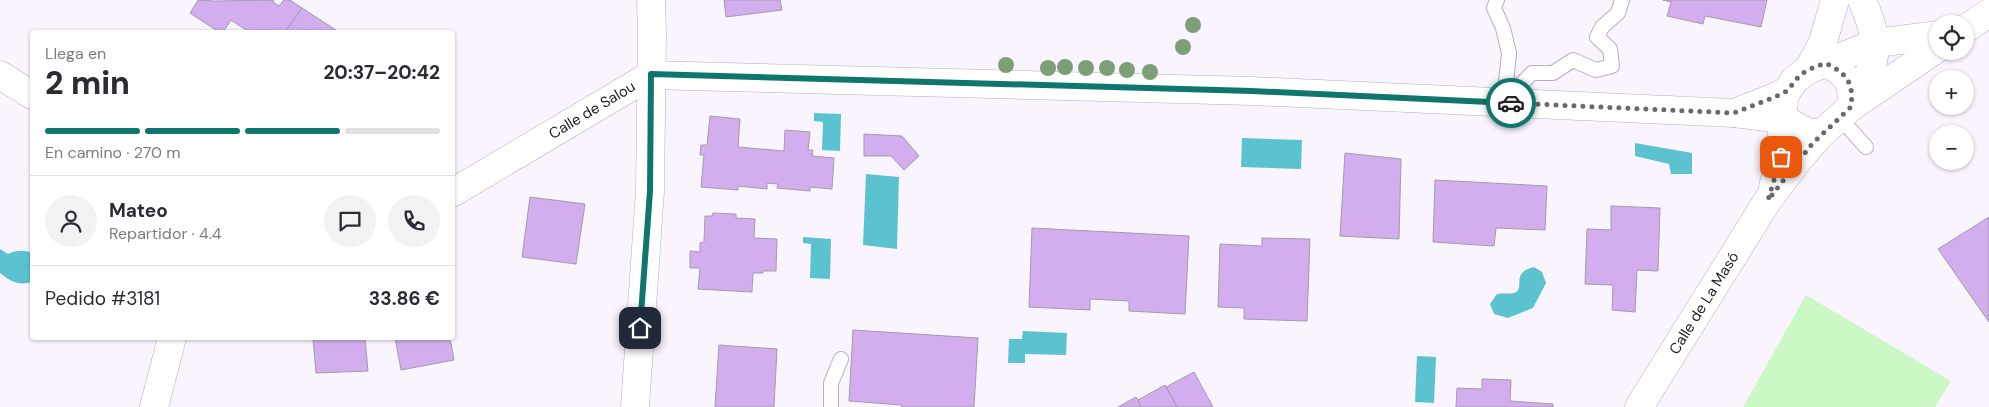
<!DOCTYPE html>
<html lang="es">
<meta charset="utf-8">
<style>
body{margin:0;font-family:"DM Sans",sans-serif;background:#f2f2f3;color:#2b2b33;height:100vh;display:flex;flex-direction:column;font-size:19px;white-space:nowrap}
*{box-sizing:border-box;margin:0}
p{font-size:16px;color:#7c7c81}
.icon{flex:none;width:28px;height:28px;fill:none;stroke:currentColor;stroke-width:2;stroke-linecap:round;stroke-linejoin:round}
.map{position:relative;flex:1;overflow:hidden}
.side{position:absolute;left:30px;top:30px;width:425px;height:310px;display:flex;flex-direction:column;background:#fff;border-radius:5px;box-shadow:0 1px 4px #0004}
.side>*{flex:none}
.controls{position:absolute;left:1929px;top:15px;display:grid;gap:10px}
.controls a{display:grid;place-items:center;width:45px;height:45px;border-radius:50%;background:#fff;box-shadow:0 1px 4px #0004;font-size:25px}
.pin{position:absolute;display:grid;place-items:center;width:42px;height:42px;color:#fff;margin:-21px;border-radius:10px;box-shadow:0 2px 8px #0006}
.courier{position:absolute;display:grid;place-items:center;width:50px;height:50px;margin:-25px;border:4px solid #0f766e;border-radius:50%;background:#fff;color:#222;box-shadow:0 1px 6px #0007}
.overview em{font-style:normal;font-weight:800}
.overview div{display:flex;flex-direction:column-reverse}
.overview{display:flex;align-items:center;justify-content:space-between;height:85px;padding:0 15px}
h1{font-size:32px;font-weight:800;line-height:38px}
.bar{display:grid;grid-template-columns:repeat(4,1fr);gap:8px 5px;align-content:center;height:60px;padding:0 15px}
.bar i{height:6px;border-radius:4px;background:#e1e1e2}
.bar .current{background:#0f766e}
.bar p{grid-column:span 4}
.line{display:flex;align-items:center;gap:12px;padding:0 15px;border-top:1px solid #e1e1e2}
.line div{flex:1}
.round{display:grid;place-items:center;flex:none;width:52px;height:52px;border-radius:26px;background:#f2f2f3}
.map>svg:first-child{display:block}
</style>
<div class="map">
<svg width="1989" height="407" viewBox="0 0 1989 407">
<rect width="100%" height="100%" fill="#f9f4fe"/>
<path fill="#cbf8c4" d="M1806 295 1951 381 1935 407H1743Z"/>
<g fill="#5ac3cf">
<path d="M814 113 841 114 840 151 822 150 823 122 814 121Z"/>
<path d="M1242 138 1302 140 1301 169 1241 167Z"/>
<path d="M1635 143 1692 153V174H1671L1669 164 1635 156Z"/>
<path d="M866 174 899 177 897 249 863 245Z"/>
<path d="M803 237 831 239 830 279 810 278 811 244 803 243Z"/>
<path d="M0 249 8 254C16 250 25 250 32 253V282C18 286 10 281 0 273Z"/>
<path d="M1534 267 1542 272 1546 283 1533 308 1508 318 1494 314 1490 304 1497 294C1502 293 1509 294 1514 293 1527 288 1509 273 1534 267Z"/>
<path d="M1023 331 1067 333 1066 355 1025 354V363H1008L1009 339H1022Z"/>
<path d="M1417 356 1436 357 1434 403 1415 402Z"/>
</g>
<g fill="#d2aeef" stroke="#a39bab">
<path d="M198 0 214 1 274 0 273 2 279 6 284 0H290L302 8 285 32H249L231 20 223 32H219L190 13Z"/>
<path d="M724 0H780L782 10 726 17Z"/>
<path d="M1663 0H1767L1761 27 1705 16 1703 24 1667 16 1671 2Z"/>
<path d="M302 8 339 32H285Z"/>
<path d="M710 116 740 119 738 147 784 151 785 130 810 132 808 150H813L812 156 834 158 832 189 810 187V191L777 188 778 184 767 183V189L738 186V190L701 187 704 155H700L701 145H707Z"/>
<path d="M864 134 902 136 919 156 904 170 891 156H864Z"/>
<path d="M1345 153 1401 159 1399 239 1340 236Z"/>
<path d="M1435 180 1547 186 1545 230 1496 228 1494 246 1433 242Z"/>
<path d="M530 197 585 204 576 264 522 257Z"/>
<path d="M1611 206 1660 208 1658 271 1637 270 1635 312 1612 310 1613 285 1585 284 1587 229 1611 230Z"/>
<path d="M713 213 736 214V218L755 219 754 238 777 239 776 271H763V273H753L752 292 698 289 700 268H690V251L700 252V243L704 242 705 216H712Z"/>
<path d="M1989 217V322L1938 249Z"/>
<path d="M1032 228 1189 236 1185 314 1129 311V301L1090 299V310L1029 307Z"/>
<path d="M1262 238 1310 239 1307 321 1244 319V308L1218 307 1220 244 1262 246Z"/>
<path d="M853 330 978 338 974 407H901L902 405 849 401Z"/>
<path d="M313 338H365L368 371 316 373Z"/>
<path d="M395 338H450L454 360 401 370Z"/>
<path d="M719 345 777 349 774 407H715Z"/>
<path d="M1194 372 1213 407H1177L1166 387Z"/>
<path d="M1482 379 1511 380 1510 401 1553 404V407H1456L1457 388 1482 389Z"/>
<path d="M1165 385 1177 407H1141L1138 400Z"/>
<path d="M1136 397 1141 407H1118Z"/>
</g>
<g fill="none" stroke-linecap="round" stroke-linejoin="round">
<defs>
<g id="service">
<path d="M1497 0 1494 8 1503 28 1509 53 1504 102 1532 73H1553L1573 60 1596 70 1612 66 1610 49 1597 37 1602 27 1618 13 1622 0"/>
<path d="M1839 117 1866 147"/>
<path d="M831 407V383L841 359"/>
</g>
<g id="minor">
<path d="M1825 63C1847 73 1854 83 1851 107"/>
<path d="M1808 70 1823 42 1835 0"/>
<path d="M0 75 32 95"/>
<path d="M1787 91 1775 97 1734 113 1783 119 1809 133H1822"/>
<path d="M1851 107C1877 63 1883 49 1862 0"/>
<path d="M452 193 651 75 1252 91 1734 113"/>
<path d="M154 407 172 338"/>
<path d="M635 407 650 191 652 34 651 0"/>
</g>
<g id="tertiary">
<path d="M1965 29 1989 13"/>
<path d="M1773 187 1781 157 1784 96 1794 80 1808 70 1876 43 1938 35"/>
<path d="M1639 407 1768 200 1799 159 1822 133 1851 107 1938 48"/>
</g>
</defs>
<use href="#service" stroke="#b7aebe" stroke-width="16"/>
<use href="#minor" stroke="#b7aebe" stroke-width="29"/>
<use href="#tertiary" stroke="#b7aebe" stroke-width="29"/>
<use href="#service" stroke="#fff" stroke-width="14"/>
<use href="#minor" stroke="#fff" stroke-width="28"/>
<use href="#tertiary" stroke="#fff" stroke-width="28"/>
</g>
<g fill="#7d9f78">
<circle cx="1193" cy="25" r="8"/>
<circle cx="1183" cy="47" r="8"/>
<circle cx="1006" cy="65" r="8"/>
<circle cx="1065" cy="67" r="8"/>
<circle cx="1048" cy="68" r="8"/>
<circle cx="1086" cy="68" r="8"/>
<circle cx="1107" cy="68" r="8"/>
<circle cx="1127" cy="70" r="8"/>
<circle cx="1150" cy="72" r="8"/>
</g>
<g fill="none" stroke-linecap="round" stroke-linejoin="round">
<path stroke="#6c686f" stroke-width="5" stroke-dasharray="0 9" d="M1511 103 1734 113 1775 97 1787 91 1800 75 1808 70 1825 63C1847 73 1854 83 1851 107L1812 144 1768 200 1781 157"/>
<path stroke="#0f766e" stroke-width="6" d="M640 328 650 191 651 74 1252 91 1511 103"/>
</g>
<g text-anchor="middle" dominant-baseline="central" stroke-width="4.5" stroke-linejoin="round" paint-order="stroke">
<g font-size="15" fill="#201d22" stroke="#fff">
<text transform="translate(592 110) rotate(-31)">Calle de Salou</text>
<text transform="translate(1704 303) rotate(-58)">Calle de La Masó</text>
</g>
</g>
</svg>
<div class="controls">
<a><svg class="icon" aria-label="locate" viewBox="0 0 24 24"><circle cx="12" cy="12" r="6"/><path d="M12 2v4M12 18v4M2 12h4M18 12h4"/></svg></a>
<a>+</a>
<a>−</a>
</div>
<div class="pin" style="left:1781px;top:157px;background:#ea580c"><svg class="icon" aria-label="bag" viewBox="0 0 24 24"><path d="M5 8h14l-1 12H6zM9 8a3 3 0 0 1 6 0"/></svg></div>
<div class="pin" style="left:640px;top:328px;background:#1f2937"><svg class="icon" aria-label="home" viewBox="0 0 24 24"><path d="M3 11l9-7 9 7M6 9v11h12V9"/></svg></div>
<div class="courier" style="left:1511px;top:103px"><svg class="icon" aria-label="car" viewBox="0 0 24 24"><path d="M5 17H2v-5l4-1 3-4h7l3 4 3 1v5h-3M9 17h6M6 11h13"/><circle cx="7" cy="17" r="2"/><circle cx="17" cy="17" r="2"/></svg></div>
<section class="side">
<div class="overview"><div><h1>2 min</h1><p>Llega en</p></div><em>20:37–20:42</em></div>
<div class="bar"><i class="current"></i><i class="current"></i><i class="current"></i><i></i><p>En camino · 270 m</p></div>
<div class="line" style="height:90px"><a class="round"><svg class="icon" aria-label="person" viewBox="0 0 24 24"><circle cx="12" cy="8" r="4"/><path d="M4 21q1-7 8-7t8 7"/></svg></a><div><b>Mateo</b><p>Repartidor · 4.4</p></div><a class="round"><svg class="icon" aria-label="chat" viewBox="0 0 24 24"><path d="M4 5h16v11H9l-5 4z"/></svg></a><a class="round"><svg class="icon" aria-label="phone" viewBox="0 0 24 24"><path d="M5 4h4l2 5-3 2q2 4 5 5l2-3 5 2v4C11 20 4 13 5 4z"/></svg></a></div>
<div class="line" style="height:65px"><div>Pedido #3181</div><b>33.86 €</b></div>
</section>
</div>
